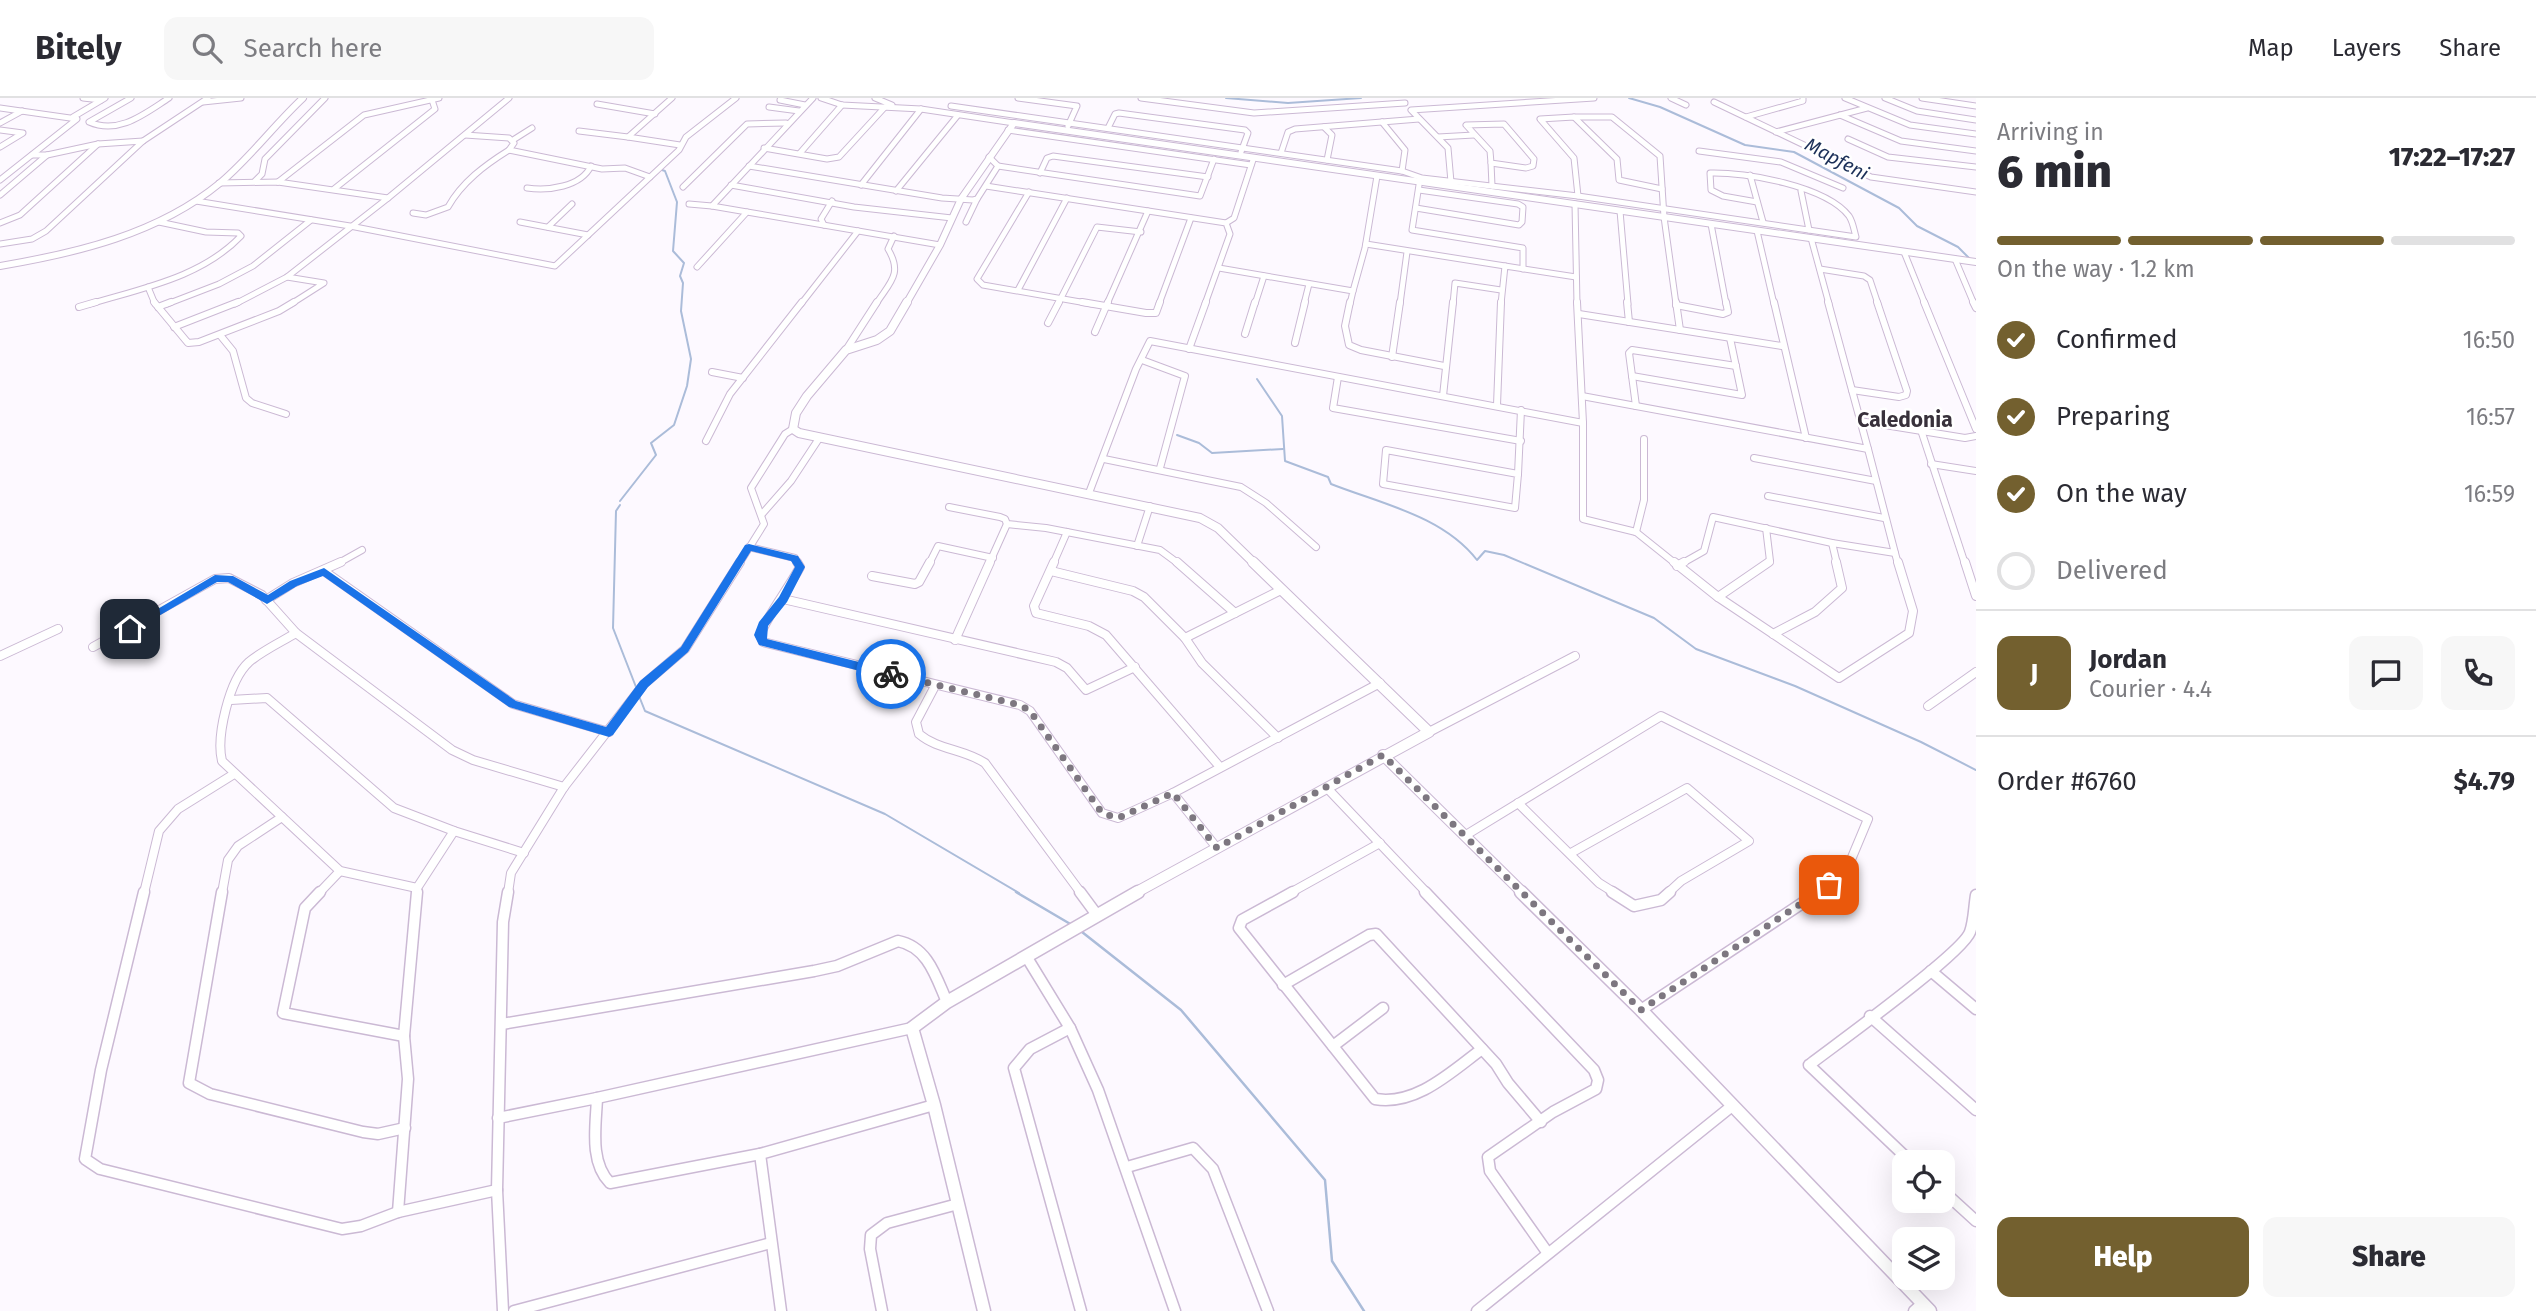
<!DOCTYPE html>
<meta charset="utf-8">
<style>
body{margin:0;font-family:"Fira Sans",sans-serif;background:#f7f7f7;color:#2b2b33;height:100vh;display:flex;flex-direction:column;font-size:26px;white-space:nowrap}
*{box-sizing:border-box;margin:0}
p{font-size:23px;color:#7c7c81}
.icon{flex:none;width:38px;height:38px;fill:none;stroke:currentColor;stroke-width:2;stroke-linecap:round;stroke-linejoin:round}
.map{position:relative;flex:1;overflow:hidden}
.side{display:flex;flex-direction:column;background:#fff;width:560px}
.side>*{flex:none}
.controls{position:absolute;left:1892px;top:1052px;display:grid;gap:14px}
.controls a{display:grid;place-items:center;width:63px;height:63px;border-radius:14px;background:#fff;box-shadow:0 7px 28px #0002;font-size:35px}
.pin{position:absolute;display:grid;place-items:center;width:60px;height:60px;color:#fff;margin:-30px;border-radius:14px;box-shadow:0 4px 10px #0006}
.courier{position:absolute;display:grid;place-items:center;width:70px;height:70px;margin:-35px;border:5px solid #1a73e8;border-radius:50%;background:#fff;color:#222;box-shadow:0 2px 9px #0007}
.summary em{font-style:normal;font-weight:800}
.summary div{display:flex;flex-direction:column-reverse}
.summary{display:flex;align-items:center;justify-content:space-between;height:119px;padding:0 21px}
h1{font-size:46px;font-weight:800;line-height:52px}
.bar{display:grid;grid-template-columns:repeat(4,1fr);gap:10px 7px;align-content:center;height:84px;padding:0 21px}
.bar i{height:9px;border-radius:5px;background:#e1e1e2}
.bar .selected{background:#73602f}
.bar p{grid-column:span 4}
.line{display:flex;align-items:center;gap:18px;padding:0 21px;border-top:2px solid #e1e1e2}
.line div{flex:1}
.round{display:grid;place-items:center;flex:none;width:74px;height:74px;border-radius:14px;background:#f7f7f7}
ol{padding:0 21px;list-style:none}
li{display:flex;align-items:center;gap:21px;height:77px}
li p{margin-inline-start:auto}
li .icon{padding:7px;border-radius:50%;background:#73602f;color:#fff;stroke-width:4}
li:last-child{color:#7c7c81}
li i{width:38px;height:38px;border:4px solid #e1e1e2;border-radius:50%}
.cta{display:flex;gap:14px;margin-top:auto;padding:14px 21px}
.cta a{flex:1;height:80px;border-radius:14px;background:#73602f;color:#fff;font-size:28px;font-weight:800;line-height:80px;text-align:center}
.cta a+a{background:#f7f7f7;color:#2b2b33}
header{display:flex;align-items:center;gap:42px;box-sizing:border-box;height:98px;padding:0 35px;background:#fff;border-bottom:2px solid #e1e1e2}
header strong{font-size:33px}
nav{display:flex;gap:38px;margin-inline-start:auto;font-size:24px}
.search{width:490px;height:63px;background:#f7f7f7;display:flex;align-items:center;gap:18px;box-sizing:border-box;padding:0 24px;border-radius:14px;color:#7c7c81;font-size:26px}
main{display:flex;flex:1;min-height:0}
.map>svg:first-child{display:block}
</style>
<header>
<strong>Bitely</strong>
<div class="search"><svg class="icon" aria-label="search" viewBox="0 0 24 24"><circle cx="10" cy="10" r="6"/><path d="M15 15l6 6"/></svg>Search here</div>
<nav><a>Map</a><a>Layers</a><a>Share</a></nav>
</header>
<main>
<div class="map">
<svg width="1976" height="1213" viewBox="0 0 1976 1213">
<rect width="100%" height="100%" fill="#fdf9ff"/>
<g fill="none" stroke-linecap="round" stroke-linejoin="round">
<g stroke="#abbcd9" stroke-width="2">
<path d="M1226 0 1288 5 1361 0"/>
<path d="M1629 0 1660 9 1745 47 1794 54 1899 110 1917 128 1958 149 1969 160"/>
<path d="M1257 281 1282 318 1285 363 1328 379 1331 386C1382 406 1443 418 1477 462L1485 453 1504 457 1654 520 1696 551 1795 588 1921 644 1976 672"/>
<path d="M1177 337 1199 345 1212 355 1283 351"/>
<path d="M620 403 656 357 651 345 674 327 687 288 691 261 681 213 683 185 680 178 684 165 673 153 677 104 665 73 662 72"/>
<path d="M620 407 616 413 613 530 636 589"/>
<path d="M639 598 645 613 885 716 1019 795"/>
</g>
<g stroke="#abbcd9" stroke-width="2.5">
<path d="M1016 794 1072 827"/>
<path d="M1082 834 1181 912 1325 1082 1332 1163 1364 1213"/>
</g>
<defs>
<g id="minor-far3">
<path d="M83 0 101 2"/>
<path d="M131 0 89 24C119 37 144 16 169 0"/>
<path d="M672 0 628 39 680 47"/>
<path d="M821 0 842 7 921 11 1014 25"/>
<path d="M875 0 892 7"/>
<path d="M1018 0 1077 8 1068 28"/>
<path d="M1141 0 1254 15 1405 5"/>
<path d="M1671 0 1686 7"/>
<path d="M1845 0 1910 27 1976 36"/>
<path d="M1885 0 1917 13 1976 22"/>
<path d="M1922 0 1976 8"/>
<path d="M780 2 805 7"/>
<path d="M203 4 241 0"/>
<path d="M1714 4 1871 79 1976 94"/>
<path d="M597 6 655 16"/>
<path d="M951 8 1402 73 1422 80 1578 98 1856 139C1854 132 1853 124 1849 118 1826 88 1746 74 1710 75L1711 92 1723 98 1757 104"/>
<path d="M769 9 799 13"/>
<path d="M0 10 77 21 0 82"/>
<path d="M1840 17 1901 43 1976 53"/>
<path d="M73 19 105 0"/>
<path d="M1574 19H1612L1660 58 1664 119 1676 206"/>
<path d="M1746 19 1803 3V0"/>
<path d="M1382 24 1405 52 1402 73"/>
<path d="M0 25 22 13"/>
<path d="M1504 26 1534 61 1533 68 1526 70 1491 65 1490 53 1466 27Z"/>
<path d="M1324 29 1332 37 1327 62"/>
<path d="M1108 30 1115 16 1119 15 1245 32 1248 35 1241 54"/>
<path d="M0 32 23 35 0 49"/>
<path d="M1008 32 1251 67"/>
<path d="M579 33 628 39"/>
<path d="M1776 34 1867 10"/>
<path d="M465 37 509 40 514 45 509 52"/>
<path d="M1438 39 1474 37"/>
<path d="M1848 41 1888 59 1976 69"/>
<path d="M513 42 532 30"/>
<path d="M764 50 827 61 839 59 885 9"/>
<path d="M1699 53 1781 64 1843 90"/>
<path d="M800 55 842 7"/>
<path d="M1281 55 1288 34 1295 31 1419 21"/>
<path d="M32 57H47L98 46 143 43"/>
<path d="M1491 65 1492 88"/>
<path d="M749 68 942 100 973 102 977 101 998 68 989 59"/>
<path d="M998 68 1200 98 1214 61"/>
<path d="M1040 75 1047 60 1053 58 1208 79"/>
<path d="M1750 77 1763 124"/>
<path d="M255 83 262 76 265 61 325 0"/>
<path d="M278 84 364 17 439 0"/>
<path d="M1451 84 1448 50 1411 12 1594 0"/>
<path d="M219 85 278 84 388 100 287 179 235 206"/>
<path d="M731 87 854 109 952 120"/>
<path d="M861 87 921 11"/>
<path d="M1419 87 1412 132 1523 150V171"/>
<path d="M986 88 1226 125 1230 136 1205 206"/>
<path d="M683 89 747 26 786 25"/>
<path d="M527 90C548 93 581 89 591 68"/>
<path d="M334 91 435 11 432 2"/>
<path d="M896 93 958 17"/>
<path d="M1801 93 1809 132"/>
<path d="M1029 94 977 181 983 187 1092 206"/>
<path d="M0 97 47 57"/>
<path d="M1578 98 1574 60 1540 21 1574 19 1617 61 1619 82 1662 91"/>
<path d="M388 100 509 0"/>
<path d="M196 103 350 128 555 168 679 52 686 39 736 0"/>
<path d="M689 106 712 108"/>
<path d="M1575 106 1577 206"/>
<path d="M1416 110 1519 127 1522 124 1523 109 1518 106 1419 92"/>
<path d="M1620 113 1628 206"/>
<path d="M747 114 712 108 813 0"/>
<path d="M413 115 426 117 448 109C462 84 485 67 509 52L602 71 625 70 650 79"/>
<path d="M520 124 588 137"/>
<path d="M966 124 977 101"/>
<path d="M0 125 20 117 98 46"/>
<path d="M1226 125 1234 120 1253 62"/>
<path d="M1711 126 1726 206"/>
<path d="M824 127 821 121 832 103"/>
<path d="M548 129 572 106"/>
<path d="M1757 133 1774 206"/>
<path d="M1811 140 1829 206"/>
<path d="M0 146 32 141 46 133 143 43 208 0"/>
<path d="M1366 146 1505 168"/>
<path d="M1904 154 1925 206"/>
<path d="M1955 161 1974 206"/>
<path d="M697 169 747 114 940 147"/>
<path d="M1219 170 1353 193 1350 206"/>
<path d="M1820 171 1864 178 1870 182 1878 206"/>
<path d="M287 179 324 185 291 206"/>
<path d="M148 189 155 206"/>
<path d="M1018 192 1067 100"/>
<path d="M1353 193 1365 150 1377 78"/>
<path d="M90 206C143 190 202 179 241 138L238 135 206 134 159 124"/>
<path d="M167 206 219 186 253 168 311 122"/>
<path d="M801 206 858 133"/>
<path d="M876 206C890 184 903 176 888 151L894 138"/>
<path d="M1058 206 1097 129 1141 134"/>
<path d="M1107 206 1148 113"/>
<path d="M1159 206 1191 120"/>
<path d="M1255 206 1264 178"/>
<path d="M1304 206 1309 186"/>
<path d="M1400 206 1407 154"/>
<path d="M1453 206 1455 185 1501 192"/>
<path d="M1501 206 1505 168 1576 179"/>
</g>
<g id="minor-far2">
<path d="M154 204 188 245 199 244 279 213 294 204"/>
<path d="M1082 204 1146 215H1156L1160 204"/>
<path d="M1350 204 1345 228 1349 247 1361 252 1444 268"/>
<path d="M1627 204 1629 224"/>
<path d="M1676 204 1680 232"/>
<path d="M1774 204 1806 340"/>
<path d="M1924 204 1976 331"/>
<path d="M1973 204 1976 210"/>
<path d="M1676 207 1723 216 1728 214 1726 204"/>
<path d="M79 209 96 204"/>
<path d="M158 209 171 204"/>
<path d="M1579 216 1782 248"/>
<path d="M1048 225 1059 204"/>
<path d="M174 229 238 204"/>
<path d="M1095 234 1108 204"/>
<path d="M1245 236 1255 204"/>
<path d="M220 237 233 253 246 300 252 305 286 316"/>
<path d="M1295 245 1305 204"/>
<path d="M1189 251 1206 204"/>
<path d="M846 252 877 204"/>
<path d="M1392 259 1400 204"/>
<path d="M1142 262 1185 278 1160 370"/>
<path d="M712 274 743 280"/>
<path d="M1632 278 1742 297 1730 240"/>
<path d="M1338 279 1333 310 1521 343"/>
<path d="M1852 292 1899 299 1906 297 1907 293 1877 204"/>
<path d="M1443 298 1453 204"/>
<path d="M1582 298 1868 351 1828 204"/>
<path d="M1497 307 1501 204"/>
<path d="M1636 308 1629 255 1632 252 1736 268"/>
<path d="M1860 323 1965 340 1976 338"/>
<path d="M1583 325V421L1636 434 1676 466"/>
<path d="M1921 332 1965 466"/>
<path d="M706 343 730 296 802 204"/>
<path d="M1386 352 1518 376 1515 410 1383 386Z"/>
<path d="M1754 360 1876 383"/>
<path d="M1104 361 1241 389 1266 405 1316 449"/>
<path d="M1931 366 1976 373"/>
<path d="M1518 376 1521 312"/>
<path d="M1089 395 1136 271 1150 243 1583 325 1577 204"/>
<path d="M1768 398 1884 420"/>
<path d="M949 409 1000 419 1005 421 1007 426 1046 430 1160 452 1179 466"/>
<path d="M762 416 791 383 820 339"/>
<path d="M1766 430 1770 463 1766 466"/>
<path d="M1636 434 1644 402V341"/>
<path d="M1832 445 1837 466"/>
<path d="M1137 448 1150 408"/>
<path d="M749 449 795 460 798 466"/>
<path d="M1895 455 1898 466"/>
<path d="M337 466 362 452"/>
<path d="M739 466 764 426 751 390 785 336 793 331"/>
<path d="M929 466 938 448 993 460"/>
<path d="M989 466 1007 426"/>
<path d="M1053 466 1067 434"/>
<path d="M1681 466 1704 453 1713 419 1832 445 1895 455 1868 351"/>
</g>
<g id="minor-far1">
<path d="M797 464 800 469C787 493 770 513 760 537L763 544 1020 607 1030 613 1102 715 1118 720 1173 695 1380 585"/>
<path d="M1054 464 1034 508 1036 515 1089 528 1106 537 1220 669"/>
<path d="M1177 464 1235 515"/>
<path d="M1674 464 1718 499 1839 580 1909 535 1913 513 1898 464"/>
<path d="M1965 464 1976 498"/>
<path d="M1677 468 1684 464"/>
<path d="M324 473 513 606 609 634"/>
<path d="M1051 473 1133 493 1144 499 1185 540"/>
<path d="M872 478 915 486 919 484 930 464"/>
<path d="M1718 499 1769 464"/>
<path d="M783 501 1056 564 1067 570 1086 592 1135 569"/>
<path d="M266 502 293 485 341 464"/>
<path d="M296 535C281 544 262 553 249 564 229 582 216 639 222 663L340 773 417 790"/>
<path d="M1773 536 1815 514 1842 490 1836 464"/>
<path d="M955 542 990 464"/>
<path d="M93 549 215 481 229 480 262 497 296 535 452 652 473 662 564 689"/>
<path d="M0 558 58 531"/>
<path d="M935 588 916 624 919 636C938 652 964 651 985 665L1081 795"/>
<path d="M231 602 267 600 394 710 454 733 524 755"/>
<path d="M1928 608 1976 574"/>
<path d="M1429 634 1575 558"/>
<path d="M1278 640 1202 565 1185 540 1281 492"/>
<path d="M1327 690 1427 795"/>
<path d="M1173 695 1217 750"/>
<path d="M1518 705 1599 785 1615 795"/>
<path d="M1466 737 1661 618 1868 721 1845 776 1816 795"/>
<path d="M1571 755 1687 690 1749 743 1681 783 1668 795"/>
<path d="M144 795 159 733 178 711 234 676"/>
<path d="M222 795 228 762 238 748 282 719"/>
<path d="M319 795 340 773"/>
<path d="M417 795V790L454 733"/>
<path d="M508 795 511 775 564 689 644 586 685 551 740 464"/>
<path d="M1290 795 1380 745"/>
</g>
<g id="minor">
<path d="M144 794 101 972 85 1061 100 1071 342 1131 361 1128 398 1114 497 1092"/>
<path d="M222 794 189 985 210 996 363 1034 378 1036 405 1030"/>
<path d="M320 794 305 810 283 915 404 938"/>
<path d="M1080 794 1097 817"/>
<path d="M1293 794 1242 822 1239 830 1375 1001C1416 1008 1451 974 1482 951"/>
<path d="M1425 794 1594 972 1598 982 1596 991 1553 1014 1488 1059 1490 1073 1547 1154"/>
<path d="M1612 794 1634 808 1661 802 1670 794"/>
<path d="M1026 858 1070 930 1098 992 1175 1213"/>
<path d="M1931 873 1976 911"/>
<path d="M1283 887 1369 837 1376 836 1496 966 1508 985 1541 1024"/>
<path d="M1641 912 1819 794"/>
<path d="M1870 918 1976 1012"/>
<path d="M502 926 814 873 837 868 898 843C928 849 936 879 947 904"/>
<path d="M1070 930 1030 951 1014 970 1081 1213"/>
<path d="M1333 948 1383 910"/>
<path d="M597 1000 912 930"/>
<path d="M498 1020 597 1000C596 1027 589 1064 610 1085L760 1056"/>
<path d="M1911 1064 1809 967C1835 947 1962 856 1970 834 1974 823 1974 809 1976 797"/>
<path d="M1127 1069 1193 1050 1213 1071 1268 1213"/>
<path d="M1942 1092 1976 1123"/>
<path d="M398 1114 408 981 404 938 417 794"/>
<path d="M503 1213 497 1092 503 824 508 794"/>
<path d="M514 1213 771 1145"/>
<path d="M781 1213 760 1056 934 1007"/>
<path d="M882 1213 870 1151 871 1137 887 1125 958 1106"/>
<path d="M1477 1213 1732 1008"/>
<path d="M1914 1213 1923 1205"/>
</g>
<g id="tertiary-far3">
<path d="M0 168C77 155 158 136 220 85 250 60 274 27 303 0"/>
<path d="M906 206 940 147 961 101 1014 25 1976 164"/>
</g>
<path id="tertiary-far2" d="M907 204 890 233 877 242 846 252 807 298 796 315 793 331 799 335 1200 420 1218 430 1255 466"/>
<g id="tertiary-far1">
<path d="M1383 657 1523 795"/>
<path d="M1135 795 1429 634 1253 464"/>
</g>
<g id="tertiary">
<path d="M1521 794 1641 912 1930 1213"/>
<path d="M984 1213 934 1007 912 930 947 904 1138 794"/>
</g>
</defs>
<use href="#minor-far3" stroke="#cbb9d4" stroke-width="7"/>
<use href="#minor-far2" stroke="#cbb9d4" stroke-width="8"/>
<use href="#minor-far1" stroke="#cbb9d4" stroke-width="10"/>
<use href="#minor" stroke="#cbb9d4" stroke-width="13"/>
<use href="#tertiary-far3" stroke="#cbb9d4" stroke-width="8"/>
<use href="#tertiary-far2" stroke="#cbb9d4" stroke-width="10"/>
<use href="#tertiary-far1" stroke="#cbb9d4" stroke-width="12"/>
<use href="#tertiary" stroke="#cbb9d4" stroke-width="15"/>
<use href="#minor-far3" stroke="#fff" stroke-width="5"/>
<use href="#minor-far2" stroke="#fff" stroke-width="6"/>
<use href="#minor-far1" stroke="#fff" stroke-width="8"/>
<use href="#minor" stroke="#fff" stroke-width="10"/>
<use href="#tertiary-far3" stroke="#fff" stroke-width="6"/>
<use href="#tertiary-far2" stroke="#fff" stroke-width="8"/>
<use href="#tertiary-far1" stroke="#fff" stroke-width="10"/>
<use href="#tertiary" stroke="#fff" stroke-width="12"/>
</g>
<path fill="#1a73e8" d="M749 446 798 458 805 469 787 504 768 528 767 541 895 573V580L891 581 759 547 754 537 759 524 779 499 795 469 791 463 751 453 688 554 648 589 613 637 609 639 509 609 323 478 297 488 267 506 228 484H217L133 533H126L124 531 215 477 233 478 268 497 290 483 324 470 516 603 606 629 640 583 681 549 745 447Z"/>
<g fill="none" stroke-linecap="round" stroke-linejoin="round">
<path stroke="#7d7780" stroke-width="7" stroke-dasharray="0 12.6" d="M891 576 1020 607 1030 613 1102 715 1118 720 1173 695 1217 750 1383 657 1641 912 1829 787"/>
</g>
<g text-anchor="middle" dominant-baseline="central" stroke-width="5" stroke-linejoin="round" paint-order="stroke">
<g font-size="19" font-style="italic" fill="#1c3058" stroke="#fff">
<text transform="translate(1837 61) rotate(28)">Mapfeni</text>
</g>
<g font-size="21" font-weight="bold" fill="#38313b" stroke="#fff">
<text x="1905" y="322">Caledonia</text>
</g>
</g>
</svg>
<div class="controls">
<a><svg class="icon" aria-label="locate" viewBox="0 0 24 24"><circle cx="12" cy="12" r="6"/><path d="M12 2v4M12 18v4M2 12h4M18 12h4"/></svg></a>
<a><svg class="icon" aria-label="layers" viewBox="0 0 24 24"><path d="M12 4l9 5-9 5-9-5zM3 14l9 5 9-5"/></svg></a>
</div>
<div class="pin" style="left:1829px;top:787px;background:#ea580c"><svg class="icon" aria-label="bag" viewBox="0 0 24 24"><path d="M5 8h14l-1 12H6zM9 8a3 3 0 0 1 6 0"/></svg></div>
<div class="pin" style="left:130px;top:531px;background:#1f2937"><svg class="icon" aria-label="home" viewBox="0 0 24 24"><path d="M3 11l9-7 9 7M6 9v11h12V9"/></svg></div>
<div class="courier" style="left:891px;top:576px"><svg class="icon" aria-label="bike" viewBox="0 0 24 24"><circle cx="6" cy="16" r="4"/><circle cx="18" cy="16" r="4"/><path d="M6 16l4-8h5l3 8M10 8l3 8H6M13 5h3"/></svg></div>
</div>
<section class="side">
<div class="summary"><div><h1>6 min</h1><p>Arriving in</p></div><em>17:22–17:27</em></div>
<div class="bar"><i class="selected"></i><i class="selected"></i><i class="selected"></i><i></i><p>On the way · 1.2 km</p></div>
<ol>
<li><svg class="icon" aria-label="check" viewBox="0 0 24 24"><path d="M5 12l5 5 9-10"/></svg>Confirmed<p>16:50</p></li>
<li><svg class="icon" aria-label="check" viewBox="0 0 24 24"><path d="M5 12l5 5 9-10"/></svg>Preparing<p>16:57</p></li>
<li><svg class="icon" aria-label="check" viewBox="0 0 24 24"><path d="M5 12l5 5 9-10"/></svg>On the way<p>16:59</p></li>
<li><i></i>Delivered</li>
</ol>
<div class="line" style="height:126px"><b class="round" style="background:#73602f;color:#fff">J</b><div><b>Jordan</b><p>Courier · 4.4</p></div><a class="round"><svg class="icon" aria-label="chat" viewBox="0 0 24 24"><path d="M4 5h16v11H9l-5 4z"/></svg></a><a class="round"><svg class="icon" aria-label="phone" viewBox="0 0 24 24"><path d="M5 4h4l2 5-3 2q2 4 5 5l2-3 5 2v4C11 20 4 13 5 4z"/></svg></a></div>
<div class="line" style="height:91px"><div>Order #6760</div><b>$4.79</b></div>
<div class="cta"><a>Help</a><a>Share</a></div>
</section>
</main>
